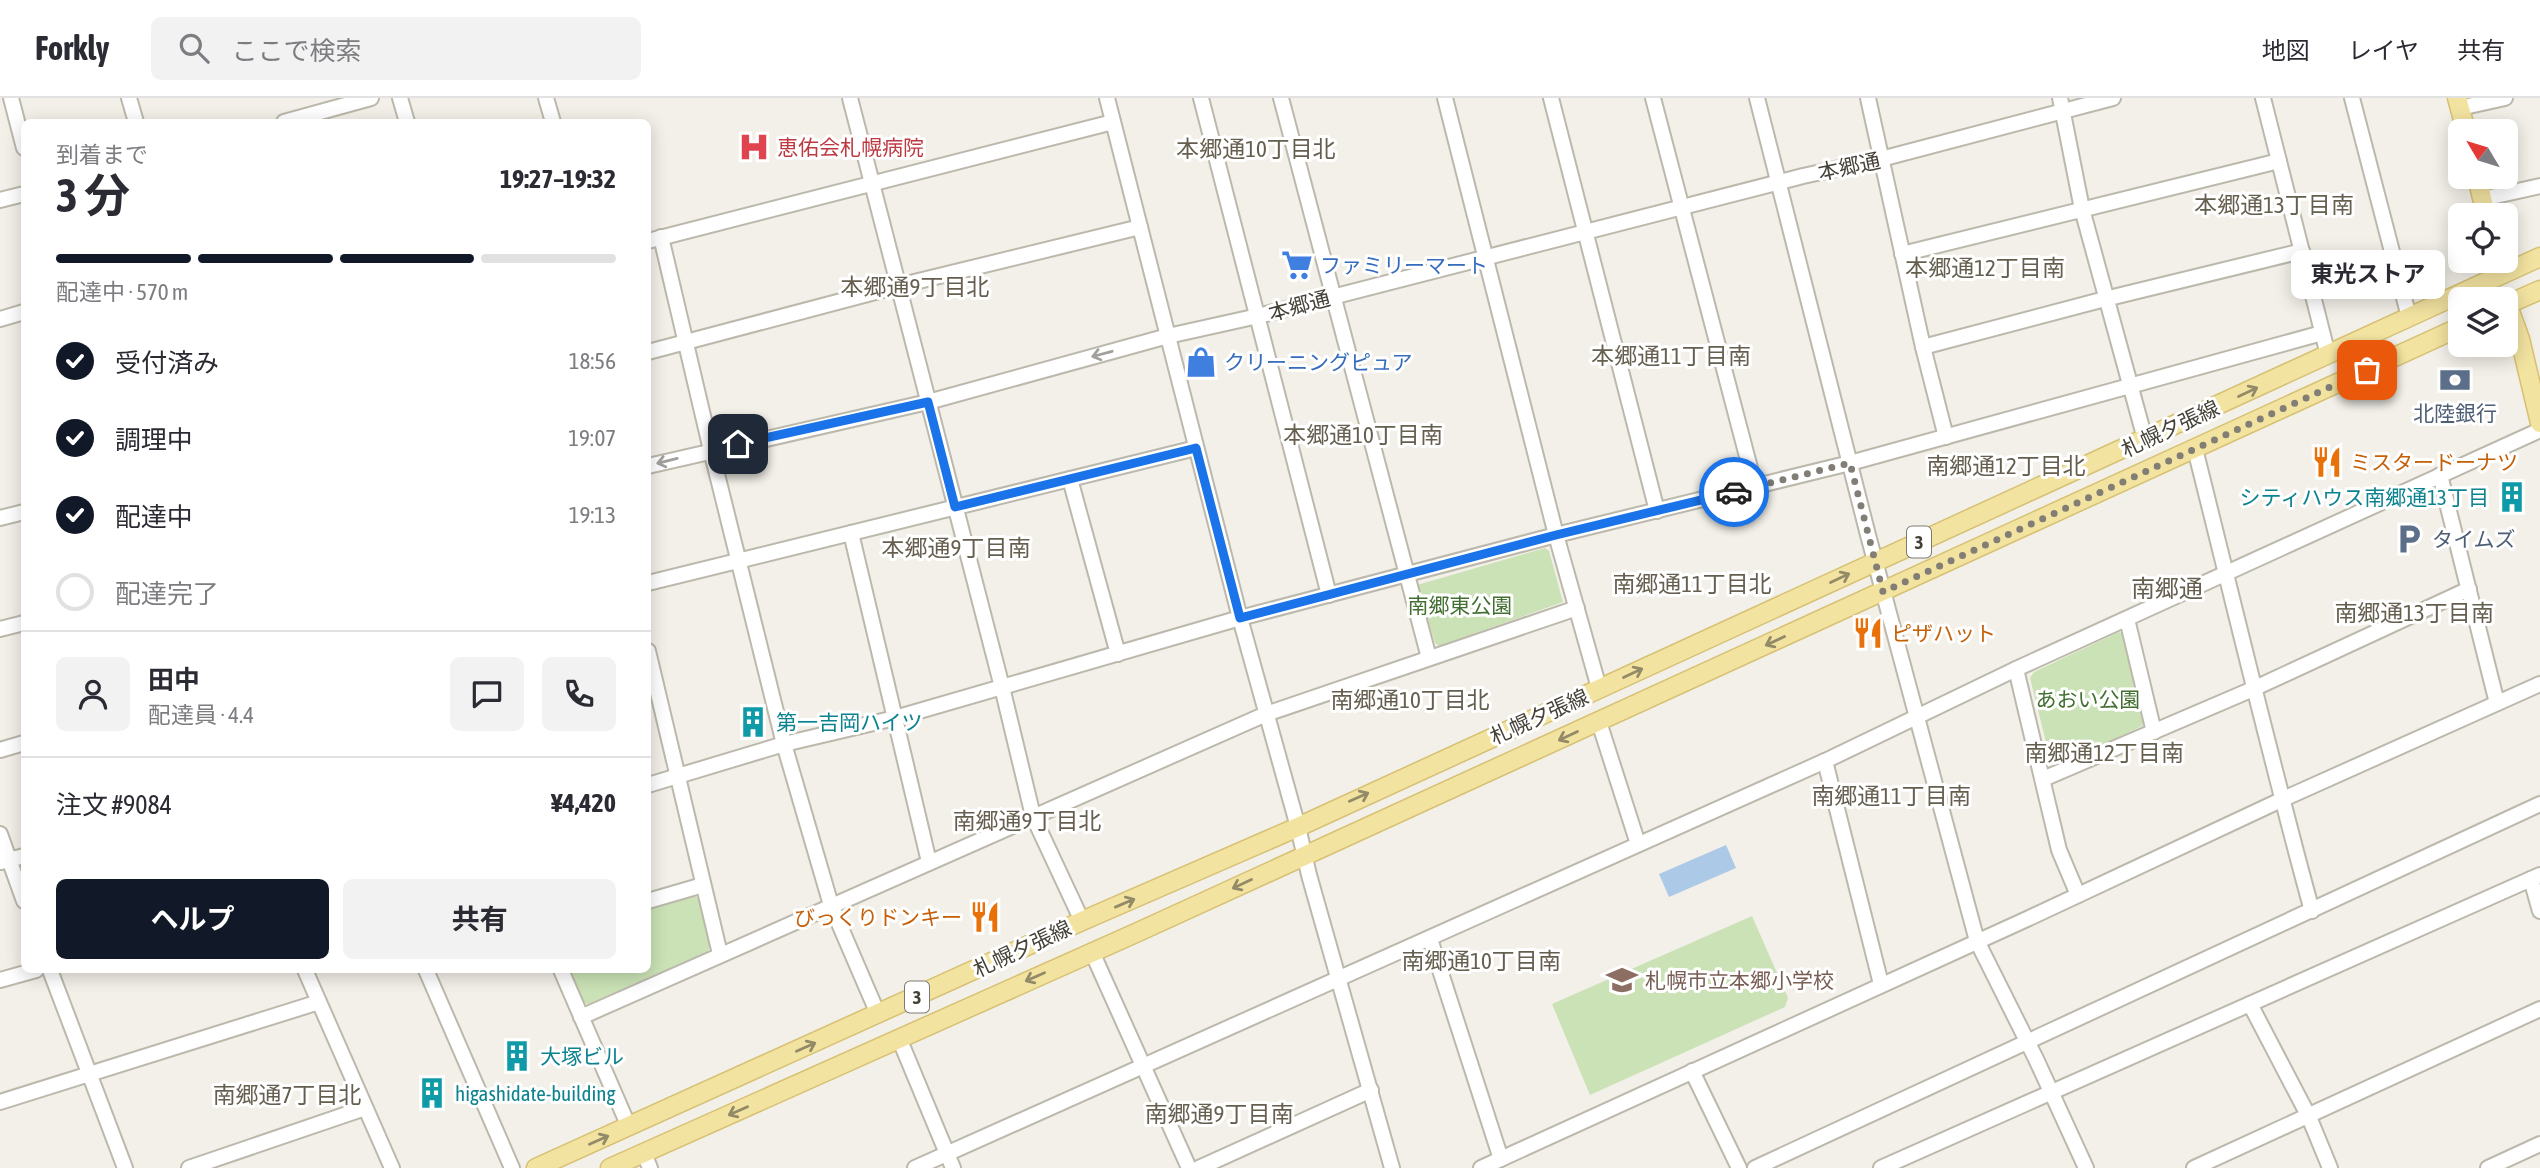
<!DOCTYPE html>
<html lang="ja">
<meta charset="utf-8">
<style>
body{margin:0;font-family:"Asap Condensed","Noto Sans JP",sans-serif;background:#f2f2f3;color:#2b2b33;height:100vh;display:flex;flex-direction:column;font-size:26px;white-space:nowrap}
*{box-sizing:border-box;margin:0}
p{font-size:23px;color:#7c7c81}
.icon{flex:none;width:38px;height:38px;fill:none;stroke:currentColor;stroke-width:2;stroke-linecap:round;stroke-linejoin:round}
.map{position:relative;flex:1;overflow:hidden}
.details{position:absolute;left:21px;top:21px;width:630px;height:854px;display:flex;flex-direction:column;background:#fff;border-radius:10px;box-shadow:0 4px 18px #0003}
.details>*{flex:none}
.needle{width:46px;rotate:308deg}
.controls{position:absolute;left:2448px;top:21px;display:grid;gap:14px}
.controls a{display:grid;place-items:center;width:70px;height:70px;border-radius:10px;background:#fff;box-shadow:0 4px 18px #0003;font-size:35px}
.pin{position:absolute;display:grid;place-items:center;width:60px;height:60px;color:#fff;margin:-30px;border-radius:14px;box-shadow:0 4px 10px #0006}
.courier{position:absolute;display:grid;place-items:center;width:70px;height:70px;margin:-35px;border:5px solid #1a73e8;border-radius:50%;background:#fff;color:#222;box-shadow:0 2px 9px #0007}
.bubble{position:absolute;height:49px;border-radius:10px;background:#fff;box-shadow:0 4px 18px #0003;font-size:23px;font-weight:700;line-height:49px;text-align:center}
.headline em{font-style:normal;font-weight:700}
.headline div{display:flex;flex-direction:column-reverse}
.headline{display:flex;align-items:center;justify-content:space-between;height:119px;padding:0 35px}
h1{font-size:46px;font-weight:700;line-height:52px}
.bar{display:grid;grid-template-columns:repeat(4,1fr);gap:10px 7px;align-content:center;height:84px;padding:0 35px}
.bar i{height:9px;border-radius:5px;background:#e1e1e2}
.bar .selected{background:#111827}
.bar p{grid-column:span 4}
.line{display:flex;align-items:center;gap:18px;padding:0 35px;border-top:2px solid #e1e1e2}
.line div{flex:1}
.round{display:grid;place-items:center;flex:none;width:74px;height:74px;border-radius:10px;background:#f2f2f3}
ol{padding:0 35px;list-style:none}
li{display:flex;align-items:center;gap:21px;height:77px}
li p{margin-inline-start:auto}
li .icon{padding:7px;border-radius:50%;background:#111827;color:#fff;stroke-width:4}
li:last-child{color:#7c7c81}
li i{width:38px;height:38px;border:4px solid #e1e1e2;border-radius:50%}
.primary-button{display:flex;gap:14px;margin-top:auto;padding:14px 35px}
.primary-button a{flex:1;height:80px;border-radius:10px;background:#111827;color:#fff;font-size:28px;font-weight:700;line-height:80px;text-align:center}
.primary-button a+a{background:#f2f2f3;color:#2b2b33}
header{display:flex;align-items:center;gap:42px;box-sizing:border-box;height:98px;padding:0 35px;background:#fff;border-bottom:2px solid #e1e1e2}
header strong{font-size:33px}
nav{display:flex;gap:38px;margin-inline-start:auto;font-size:24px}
.search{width:490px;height:63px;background:#f2f2f3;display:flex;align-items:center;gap:18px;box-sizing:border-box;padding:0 24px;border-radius:10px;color:#7c7c81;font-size:26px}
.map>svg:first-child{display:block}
</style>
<header>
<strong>Forkly</strong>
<div class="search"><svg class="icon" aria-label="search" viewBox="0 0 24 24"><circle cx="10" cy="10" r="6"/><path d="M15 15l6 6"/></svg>ここで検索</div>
<nav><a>地図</a><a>レイヤ</a><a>共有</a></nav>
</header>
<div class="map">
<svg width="2540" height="1070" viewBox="0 0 2540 1070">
<rect width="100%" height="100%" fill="#f2f0e8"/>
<g fill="#cae2b6">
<path d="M1545 450 1549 453 1563 504 1439 548 1435 545 1417 487Z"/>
<path d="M2119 534 2123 536 2146 622 2142 628 2057 669 2051 664 2030 580 2034 574Z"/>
<path d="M693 797 698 800 711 849 706 855 588 906 578 903 564 872H648V810Z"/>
<path d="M1752 818 1788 900 1785 909 1590 997 1552 906Z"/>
</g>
<path fill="#acc9e8" d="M1726 747 1736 770 1669 799 1659 776Z"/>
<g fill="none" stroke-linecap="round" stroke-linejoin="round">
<defs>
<g id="minor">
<path d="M11 0 24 50"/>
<path d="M129 0 136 24"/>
<path d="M400 0 407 24"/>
<path d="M546 0 553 24"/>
<path d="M850 0 1002 589 1033 718 1082 823"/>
<path d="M1107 0 1240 520 1298 729 1309 777 1392 1070"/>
<path d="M1201 0 1329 497"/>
<path d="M1281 0 1429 560"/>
<path d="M1445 0 1556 437 1599 590"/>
<path d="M1551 0 1657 413"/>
<path d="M1653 0 1755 389"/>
<path d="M1757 0 1868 437 1977 843 2036 961 2086 1070"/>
<path d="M1868 0 1923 249 1946 339"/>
<path d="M2060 0 2082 111 2145 341"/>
<path d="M2263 0 2328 257"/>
<path d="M2352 0 2409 219"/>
<path d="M2460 10 2505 0"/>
<path d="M284 24 371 0"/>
<path d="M2482 101 2540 88"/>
<path d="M0 102 24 96"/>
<path d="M661 139 711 352 784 646 831 807 878 916"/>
<path d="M648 143 1113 24"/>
<path d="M1902 156 2279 63"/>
<path d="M0 221 24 214"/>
<path d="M1923 249 2105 201 2302 153"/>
<path d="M648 254 898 188 1140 129"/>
<path d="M2195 351C2234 506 2270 660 2312 813"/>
<path d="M648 368 928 304 1168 238 1258 218 1803 78 1881 61 2113 0"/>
<path d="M2440 377 2497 605"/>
<path d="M1070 381 1118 556"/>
<path d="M0 420 24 414"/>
<path d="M851 435 929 764"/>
<path d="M648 485 1196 350"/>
<path d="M2127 521 2154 634"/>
<path d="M0 531 24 525"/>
<path d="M648 553 720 856"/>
<path d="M2016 571 2059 752 2078 797"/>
<path d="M1599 624 1638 746"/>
<path d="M0 652 24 645"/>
<path d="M1825 663 1881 886"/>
<path d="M2043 681 2253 591 2469 491"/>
<path d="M648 687 784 646 895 620 1240 520 1556 437 1850 365 2322 235"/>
<path d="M0 736 24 803"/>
<path d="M1 764 24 758"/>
<path d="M2531 781 2540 813"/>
<path d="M648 803 703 787"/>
<path d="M1430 841 1501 1061"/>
<path d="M1092 854 1189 1070"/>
<path d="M50 872 125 1070"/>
<path d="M305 872 392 1070"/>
<path d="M426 872 512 1070"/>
<path d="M561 872 629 1029"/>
<path d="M0 882 36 872"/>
<path d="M2250 906 2309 1019 2330 1070"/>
<path d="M581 919 1266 616 1577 510"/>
<path d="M899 940 953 1070"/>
<path d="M1692 973 1739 1070"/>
<path d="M0 1004 319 904"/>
<path d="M644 1055 650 1070"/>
<path d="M189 1070 365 1010"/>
<path d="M915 1070 1825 663 2016 571 2540 332"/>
<path d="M1199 1070 1371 992"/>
<path d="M1481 1070 2027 821 2281 702 2540 586"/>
<path d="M1755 1070 2540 706"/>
<path d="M1881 1070 2540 777"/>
<path d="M2194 1070 2540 911"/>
<path d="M2488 1070 2540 1046"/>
</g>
<g id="major">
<path d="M2457 0 2466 33"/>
<path d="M2477 79 2486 117"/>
<path d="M2506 202 2520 241 2540 325"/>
<path d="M2506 207 2540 192"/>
<path d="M536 1070 1082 823 1298 729 2540 159"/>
<path d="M610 1070 1138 834 2460 229"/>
</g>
</defs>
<use href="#minor" stroke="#bcb8ac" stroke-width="18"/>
<use href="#major" stroke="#d6c173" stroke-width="21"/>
<use href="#minor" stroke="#fff" stroke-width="14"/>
<use href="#major" stroke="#f3e3a1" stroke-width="18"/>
</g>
<defs><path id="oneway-shaft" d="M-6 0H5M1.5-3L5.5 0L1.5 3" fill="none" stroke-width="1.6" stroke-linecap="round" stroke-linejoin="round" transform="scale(1.75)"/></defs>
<g stroke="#a2a09c">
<use href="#oneway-shaft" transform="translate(1102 256) rotate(165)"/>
<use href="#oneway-shaft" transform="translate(667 363) rotate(166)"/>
</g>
<g stroke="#938a67">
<use href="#oneway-shaft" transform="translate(2248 294) rotate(-25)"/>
<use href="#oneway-shaft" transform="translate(1840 480) rotate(-25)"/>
<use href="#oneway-shaft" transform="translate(1775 543) rotate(155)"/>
<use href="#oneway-shaft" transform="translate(1633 575) rotate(-25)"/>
<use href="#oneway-shaft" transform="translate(1568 638) rotate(155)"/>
<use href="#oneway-shaft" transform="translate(1359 699) rotate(-24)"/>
<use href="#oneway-shaft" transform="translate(1242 786) rotate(155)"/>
<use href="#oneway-shaft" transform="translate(1125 805) rotate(-23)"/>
<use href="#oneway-shaft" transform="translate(1035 879) rotate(156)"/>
<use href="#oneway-shaft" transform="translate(806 949) rotate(-24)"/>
<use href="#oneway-shaft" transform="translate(738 1013) rotate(156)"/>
<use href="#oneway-shaft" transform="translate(599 1042) rotate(-24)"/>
</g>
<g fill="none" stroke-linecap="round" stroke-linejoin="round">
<path stroke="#827e76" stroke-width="7" stroke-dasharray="0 12.6" d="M1734 394 1850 365 1883 494 2367 272"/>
<path stroke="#1a73e8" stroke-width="9" d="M738 346 928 304 955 409 1196 350 1240 520 1556 437 1734 394"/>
</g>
<defs>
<symbol id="hospital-bare" viewBox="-9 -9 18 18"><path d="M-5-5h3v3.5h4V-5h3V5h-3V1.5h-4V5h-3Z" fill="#e0444e" stroke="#fff" stroke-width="2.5" paint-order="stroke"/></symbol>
<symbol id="supermarket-bare" viewBox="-9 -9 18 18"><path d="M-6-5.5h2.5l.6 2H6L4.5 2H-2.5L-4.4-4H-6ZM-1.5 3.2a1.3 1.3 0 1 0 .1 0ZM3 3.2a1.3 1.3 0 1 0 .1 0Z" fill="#3f7fe0" stroke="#fff" stroke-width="2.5" paint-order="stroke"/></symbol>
<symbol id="shop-bare" viewBox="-9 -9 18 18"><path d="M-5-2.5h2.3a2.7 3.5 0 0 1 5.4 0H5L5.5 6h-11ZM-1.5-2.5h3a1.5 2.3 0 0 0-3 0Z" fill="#3f7fe0" stroke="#fff" stroke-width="2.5" paint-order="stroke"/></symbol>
<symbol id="bank-bare" viewBox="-9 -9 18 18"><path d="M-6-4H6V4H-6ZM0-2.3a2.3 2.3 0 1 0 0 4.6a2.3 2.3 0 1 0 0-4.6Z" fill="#5c6f8a" stroke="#fff" stroke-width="2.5" paint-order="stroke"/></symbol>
<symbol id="restaurant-bare" viewBox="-9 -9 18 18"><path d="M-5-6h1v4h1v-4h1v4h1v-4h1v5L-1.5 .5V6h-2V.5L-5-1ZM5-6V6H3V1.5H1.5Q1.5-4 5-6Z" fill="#e8710a" stroke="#fff" stroke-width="2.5" paint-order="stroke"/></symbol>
<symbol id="building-bare" viewBox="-9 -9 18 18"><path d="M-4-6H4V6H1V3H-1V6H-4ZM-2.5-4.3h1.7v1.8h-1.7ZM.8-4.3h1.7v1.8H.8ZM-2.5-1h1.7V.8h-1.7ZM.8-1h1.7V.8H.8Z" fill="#0f9aa8" stroke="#fff" stroke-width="2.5" paint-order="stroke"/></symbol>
<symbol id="parking-bare" viewBox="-9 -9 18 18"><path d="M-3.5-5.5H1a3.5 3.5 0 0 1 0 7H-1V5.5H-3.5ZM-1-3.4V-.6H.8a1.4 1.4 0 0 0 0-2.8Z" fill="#5c6f8a" stroke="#fff" stroke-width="2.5" paint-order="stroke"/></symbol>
<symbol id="school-bare" viewBox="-9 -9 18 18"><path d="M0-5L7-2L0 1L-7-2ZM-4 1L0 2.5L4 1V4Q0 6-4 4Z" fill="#8d6e63" stroke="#fff" stroke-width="2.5" paint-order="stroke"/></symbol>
</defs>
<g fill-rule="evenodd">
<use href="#hospital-bare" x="732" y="27" width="44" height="44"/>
<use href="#supermarket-bare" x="1275" y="145" width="44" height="44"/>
<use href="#shop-bare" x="1179" y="242" width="44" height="44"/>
<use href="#bank-bare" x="2433" y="260" width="44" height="44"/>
<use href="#restaurant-bare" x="2305" y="342" width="44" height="44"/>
<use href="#building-bare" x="2490" y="377" width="44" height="44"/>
<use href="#parking-bare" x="2387" y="419" width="44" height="44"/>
<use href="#restaurant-bare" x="1846" y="513" width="44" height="44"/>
<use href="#building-bare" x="731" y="602" width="44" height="44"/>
<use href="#restaurant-bare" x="963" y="797" width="44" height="44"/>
<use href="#school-bare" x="1600" y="860" width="44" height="44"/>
<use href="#building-bare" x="495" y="936" width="44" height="44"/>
<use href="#building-bare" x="410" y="973" width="44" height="44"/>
</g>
<g text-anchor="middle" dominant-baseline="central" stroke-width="6" stroke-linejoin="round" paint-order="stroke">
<g fill="#fff" stroke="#7d7a74" stroke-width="2">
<rect x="1907" y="428.5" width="24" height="31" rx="5"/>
<rect x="905" y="883.5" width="24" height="31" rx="5"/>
</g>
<g font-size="19" font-weight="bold" fill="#454138">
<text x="1919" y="444">3</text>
<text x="917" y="899">3</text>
</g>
<g font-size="21" fill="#be3a42" stroke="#fff" text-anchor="start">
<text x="777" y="49">恵佑会札幌病院</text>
</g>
<g font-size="21" fill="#454138" stroke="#fff">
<text transform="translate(1849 68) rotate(-12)">本郷通</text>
<text transform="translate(1299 207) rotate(-15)">本郷通</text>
<text transform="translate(2170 330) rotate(-25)">札幌夕張線</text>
<text transform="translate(1539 618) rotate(-24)">札幌夕張線</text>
<text transform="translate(1022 850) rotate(-25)">札幌夕張線</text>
</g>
<g font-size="21" fill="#366cbe" stroke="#fff" text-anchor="start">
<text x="1320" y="167">ファミリーマート</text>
<text x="1224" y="264">クリーニングピュア</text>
</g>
<g font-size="21" fill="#4e5e75" stroke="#fff">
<text x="2455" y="315">北陸銀行</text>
<text x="2432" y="441" text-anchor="start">タイムズ</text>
</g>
<g font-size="21" fill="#c56008" stroke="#fff" text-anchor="start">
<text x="2350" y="364">ミスタードーナツ</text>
<text x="1891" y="535">ピザハット</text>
<text x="962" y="819" text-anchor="end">びっくりドンキー</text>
</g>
<g font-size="21" fill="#0d838f" stroke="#fff" text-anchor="start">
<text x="2489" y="399" text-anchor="end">シティハウス南郷通13丁目</text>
<text x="776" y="624">第一吉岡ハイツ</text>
<text x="540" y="958">大塚ビル</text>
<text x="455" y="995">higashidate-building</text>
</g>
<g font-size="21" fill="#437032" stroke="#fff">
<text x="1460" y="507">南郷東公園</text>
<text x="2088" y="601">あおい公園</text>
</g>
<g font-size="21" fill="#785e54" stroke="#fff" text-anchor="start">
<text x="1645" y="882">札幌市立本郷小学校</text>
</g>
<g font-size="23" fill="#665f50" stroke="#fff">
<text x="1256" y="51">本郷通10丁目北</text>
<text x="2274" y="107">本郷通13丁目南</text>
<text x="1985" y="170">本郷通12丁目南</text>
<text x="915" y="189">本郷通9丁目北</text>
<text x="1671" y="258">本郷通11丁目南</text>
<text x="1363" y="337">本郷通10丁目南</text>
<text x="2006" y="368">南郷通12丁目北</text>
<text x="956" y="450">本郷通9丁目南</text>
<text x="1692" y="486">南郷通11丁目北</text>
<text x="2414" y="515">南郷通13丁目南</text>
<text x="1410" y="602">南郷通10丁目北</text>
<text x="2104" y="655">南郷通12丁目南</text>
<text x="1891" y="698">南郷通11丁目南</text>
<text x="1027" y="723">南郷通9丁目北</text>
<text x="1481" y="863">南郷通10丁目南</text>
<text x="287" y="997">南郷通7丁目北</text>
<text x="1219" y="1016">南郷通9丁目南</text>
</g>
<g font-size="24" fill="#665f50" stroke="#fff">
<text x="2167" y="490">南郷通</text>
</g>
</g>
</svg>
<div class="controls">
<a><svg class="needle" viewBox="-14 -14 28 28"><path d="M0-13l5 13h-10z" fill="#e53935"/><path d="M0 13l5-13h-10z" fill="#7c7c81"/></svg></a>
<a><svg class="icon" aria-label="locate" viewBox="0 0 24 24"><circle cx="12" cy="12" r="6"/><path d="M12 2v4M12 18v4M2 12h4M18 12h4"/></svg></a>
<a><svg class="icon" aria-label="layers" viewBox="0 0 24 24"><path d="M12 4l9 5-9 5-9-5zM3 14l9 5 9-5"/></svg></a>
</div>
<div class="pin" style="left:2367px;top:272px;background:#ea580c"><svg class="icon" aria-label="bag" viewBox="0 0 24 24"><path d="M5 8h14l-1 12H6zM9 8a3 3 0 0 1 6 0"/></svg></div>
<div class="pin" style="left:738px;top:346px;background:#1f2937"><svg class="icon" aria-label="home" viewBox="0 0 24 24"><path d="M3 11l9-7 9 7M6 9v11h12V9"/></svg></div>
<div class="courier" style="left:1734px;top:394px"><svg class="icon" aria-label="car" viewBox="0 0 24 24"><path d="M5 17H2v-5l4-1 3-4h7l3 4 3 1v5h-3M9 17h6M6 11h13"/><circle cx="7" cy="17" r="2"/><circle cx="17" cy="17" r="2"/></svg></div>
<div class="bubble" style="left:2291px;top:152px;width:154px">東光ストア</div>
<section class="details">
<div class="headline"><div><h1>3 分</h1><p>到着まで</p></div><em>19:27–19:32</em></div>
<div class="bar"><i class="selected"></i><i class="selected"></i><i class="selected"></i><i></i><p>配達中 · 570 m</p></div>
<ol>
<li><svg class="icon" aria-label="check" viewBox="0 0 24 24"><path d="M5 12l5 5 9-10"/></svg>受付済み<p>18:56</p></li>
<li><svg class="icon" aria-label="check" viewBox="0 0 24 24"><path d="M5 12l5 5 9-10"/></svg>調理中<p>19:07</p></li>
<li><svg class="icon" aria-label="check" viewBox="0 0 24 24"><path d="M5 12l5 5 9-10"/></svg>配達中<p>19:13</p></li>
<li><i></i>配達完了</li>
</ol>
<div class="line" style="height:126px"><a class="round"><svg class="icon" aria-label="person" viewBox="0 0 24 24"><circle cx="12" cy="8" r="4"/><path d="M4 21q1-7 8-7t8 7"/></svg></a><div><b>田中</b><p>配達員 · 4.4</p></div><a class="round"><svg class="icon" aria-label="chat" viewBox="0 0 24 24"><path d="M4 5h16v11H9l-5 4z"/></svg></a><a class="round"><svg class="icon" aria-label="phone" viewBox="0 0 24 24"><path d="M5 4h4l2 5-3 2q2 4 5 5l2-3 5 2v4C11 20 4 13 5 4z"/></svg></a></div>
<div class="line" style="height:91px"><div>注文 #9084</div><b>¥4,420</b></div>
<div class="primary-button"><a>ヘルプ</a><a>共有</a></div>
</section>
</div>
